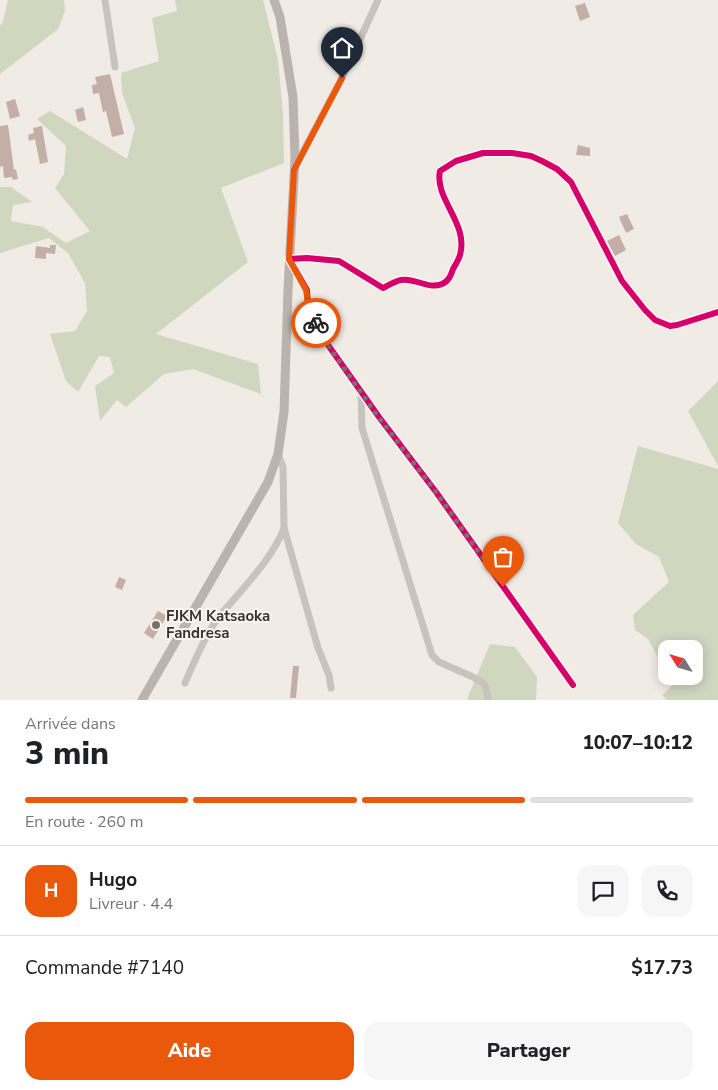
<!DOCTYPE html>
<html lang="fr">
<meta charset="utf-8">
<style>
body{margin:0;font-family:"Nunito Sans",sans-serif;background:#f6f6f6;color:#202124;height:100vh;display:flex;flex-direction:column;font-size:19px;white-space:nowrap}
*{box-sizing:border-box;margin:0}
p{font-size:16px;color:#757577}
.icon{flex:none;width:28px;height:28px;fill:none;stroke:currentColor;stroke-width:2;stroke-linecap:round;stroke-linejoin:round}
.map{position:relative;height:700px;overflow:hidden}
.panel{display:flex;flex-direction:column;background:#fff;flex:1}
.panel>*{flex:none}
.needle{width:32px;rotate:307deg}
.buttons{position:absolute;left:658px;top:640px;display:grid;gap:10px}
.buttons a{display:grid;place-items:center;width:45px;height:45px;border-radius:10px;background:#fff;box-shadow:0 2px 12px #0003;font-size:25px}
.pin{position:absolute;display:grid;place-items:center;width:42px;height:42px;color:#fff;margin:-51px -21px;border-radius:50% 50% 50% 0;rotate:-45deg;box-shadow:0 0 5px #0007}
.pin .icon{rotate:45deg}
.courier{position:absolute;display:grid;place-items:center;width:50px;height:50px;margin:-25px;border:4px solid #ea580c;border-radius:50%;background:#fff;color:#222;box-shadow:0 1px 6px #0007}
.head em{font-style:normal;font-weight:800}
.head div{display:flex;flex-direction:column-reverse}
.head{display:flex;align-items:center;justify-content:space-between;height:85px;padding:0 25px}
h1{font-size:32px;font-weight:800;line-height:38px}
.bar{display:grid;grid-template-columns:repeat(4,1fr);gap:8px 5px;align-content:center;height:60px;padding:0 25px}
.bar i{height:6px;border-radius:4px;background:#e0e0e0}
.bar .selected{background:#ea580c}
.bar p{grid-column:span 4}
.line{display:flex;align-items:center;gap:12px;padding:0 25px;border-top:1px solid #e0e0e0}
.line div{flex:1}
.round{display:grid;place-items:center;flex:none;width:52px;height:52px;border-radius:15px;background:#f6f6f6}
.primary-button{display:flex;gap:10px;margin-top:auto;padding:10px 25px}
.primary-button a{flex:1;height:58px;border-radius:15px;background:#ea580c;color:#fff;font-size:20px;font-weight:800;line-height:58px;text-align:center}
.primary-button a+a{background:#f6f6f6;color:#202124}
.map>svg:first-child{display:block}
</style>
<div class="map">
<svg width="718" height="700" viewBox="0 0 718 700">
<rect width="100%" height="100%" fill="#f0ebe5"/>
<g fill="#d1d6bf">
<path d="M8 0H64L65 11 58 29 0 74V24L2 25Z"/>
<path d="M175 0H263L278 60 283 114 284 163 221 188 248 262 156 334 258 364 261 394 193 369 164 374 126 407 117 400 100 421 95 386 114 373 110 357 99 356 78 392 66 381 50 334 75 331 87 311 85 283 68 253 49 238 0 253V187H11L32 202 13 205 11 221 43 227 66 243 90 231 55 188 64 174 66 146 37 119 50 111 127 159 135 128 122 93 121 73 159 61 152 18 177 11Z"/>
<path d="M718 381V466L688 411Z"/>
<path d="M638 446 718 469V700H667L662 695 673 685 668 676H694V649H666V672L648 639 635 630 633 615 669 582 659 557 636 544 618 523Z"/>
<path d="M490 644 515 647 537 677 536 700H468V697Z"/>
</g>
<g fill="#c3afa7">
<path d="M585 3 590 17 580 21 575 6Z"/>
<path d="M110 74 124 134 112 137 106 111 103 112 99 93 93 94 92 85 97 84 95 77Z"/>
<path d="M15 99 20 116 10 119 6 102Z"/>
<path d="M83 107 86 120 78 122 75 110Z"/>
<path d="M8 125 14 170 16 169 18 179 13 180 12 177 4 178 3 166 0 167V126Z"/>
<path d="M42 126 48 162 40 164 35 139 29 141 28 135 34 133 33 128Z"/>
<path d="M578 145 590 148V156L576 155Z"/>
<path d="M627 214 634 229 626 233 619 217Z"/>
<path d="M619 235 626 250 615 256 607 241Z"/>
<path d="M50 245H56L55 254 46 253V259L35 258 36 246 50 248Z"/>
<path d="M119 577 126 580 122 590 115 587Z"/>
<path d="M158 611 167 616 153 639 144 633Z"/>
<path d="M293 666H299L296 698H290Z"/>
</g>
<g fill="none" stroke-linecap="round" stroke-linejoin="round">
<g stroke="#c9c3be" stroke-width="7">
<path d="M105 0 115 67"/>
<path d="M296 165 342 78 378 0"/>
<path d="M361 393 362 428 432 655 439 662 473 677 484 684 486 687 488 700"/>
<path d="M284 528 318 648 329 675 331 688"/>
<path d="M185 683C193 664 206 634 218 618 240 591 272 560 284 528L283 467 278 454"/>
<path d="M573 685 436 492 379 417 321 335 308 303 307 290 289 259 307 258 339 261 383 288C389 285 395 281 401 280 414 277 428 290 442 284 449 281 451 275 453 269 456 264 459 259 460 255 469 223 434 199 440 171L456 161 483 153H512L531 156 542 161 557 169 571 182 622 281 645 310 655 320 670 326 677 325 718 312"/>
</g>
<path stroke="#bab3ae" stroke-width="9" d="M142 700 268 482 278 454 284 412 288 290 295 158 293 97 280 17 274 0"/>
<defs>
<path id="cycleway" d="M573 685 436 492 379 417 321 335 308 303 307 290 289 259 307 258 339 261 383 288C389 285 395 281 401 280 414 277 428 290 442 284 449 281 451 275 453 269 456 264 459 259 460 255 469 223 434 199 440 171L456 161 483 153H512L531 156 542 161 557 169 571 182 622 281 645 310 655 320 670 326 677 325 718 312"/>
</defs>
<use href="#cycleway" stroke="#fbf5ee" stroke-width="9"/>
<use href="#cycleway" stroke="#d6006c" stroke-width="6"/>
</g>
<g fill="none" stroke-linecap="round" stroke-linejoin="round">
<path stroke="#7a716c" stroke-width="5" stroke-dasharray="0 9" d="M316 323 321 335 341 364 379 418 436 492 503 587"/>
<path stroke="#ea580c" stroke-width="6" d="M316 323 308 303 306 290 289 259 294 170 342 78"/>
</g>
<circle fill="#7a716c" stroke="#fbf5ee" stroke-width="2" cx="156" cy="625" r="5"/>
<g text-anchor="middle" dominant-baseline="central" stroke-width="4" stroke-linejoin="round" paint-order="stroke">
<g font-size="15" font-weight="bold" fill="#3b302b" stroke="#fbf5ee" text-anchor="start">
<text x="166" y="616">FJKM Katsaoka<tspan x="166" dy="17">Fandresa</tspan></text>
</g>
</g>
</svg>
<div class="buttons">
<a><svg class="needle" viewBox="-14 -14 28 28"><path d="M0-13l5 13h-10z" fill="#e53935"/><path d="M0 13l5-13h-10z" fill="#757577"/></svg></a>
</div>
<div class="pin" style="left:503px;top:587px;background:#ea580c"><svg class="icon" aria-label="bag" viewBox="0 0 24 24"><path d="M5 8h14l-1 12H6zM9 8a3 3 0 0 1 6 0"/></svg></div>
<div class="pin" style="left:342px;top:78px;background:#1f2937"><svg class="icon" aria-label="home" viewBox="0 0 24 24"><path d="M3 11l9-7 9 7M6 9v11h12V9"/></svg></div>
<div class="courier" style="left:316px;top:323px"><svg class="icon" aria-label="bike" viewBox="0 0 24 24"><circle cx="6" cy="16" r="4"/><circle cx="18" cy="16" r="4"/><path d="M6 16l4-8h5l3 8M10 8l3 8H6M13 5h3"/></svg></div>
</div>
<section class="panel">
<div class="head"><div><h1>3 min</h1><p>Arrivée dans</p></div><em>10:07–10:12</em></div>
<div class="bar"><i class="selected"></i><i class="selected"></i><i class="selected"></i><i></i><p>En route · 260 m</p></div>
<div class="line" style="height:90px"><b class="round" style="background:#ea580c;color:#fff">H</b><div><b>Hugo</b><p>Livreur · 4.4</p></div><a class="round"><svg class="icon" aria-label="chat" viewBox="0 0 24 24"><path d="M4 5h16v11H9l-5 4z"/></svg></a><a class="round"><svg class="icon" aria-label="phone" viewBox="0 0 24 24"><path d="M5 4h4l2 5-3 2q2 4 5 5l2-3 5 2v4C11 20 4 13 5 4z"/></svg></a></div>
<div class="line" style="height:65px"><div>Commande #7140</div><b>$17.73</b></div>
<div class="primary-button"><a>Aide</a><a>Partager</a></div>
</section>
